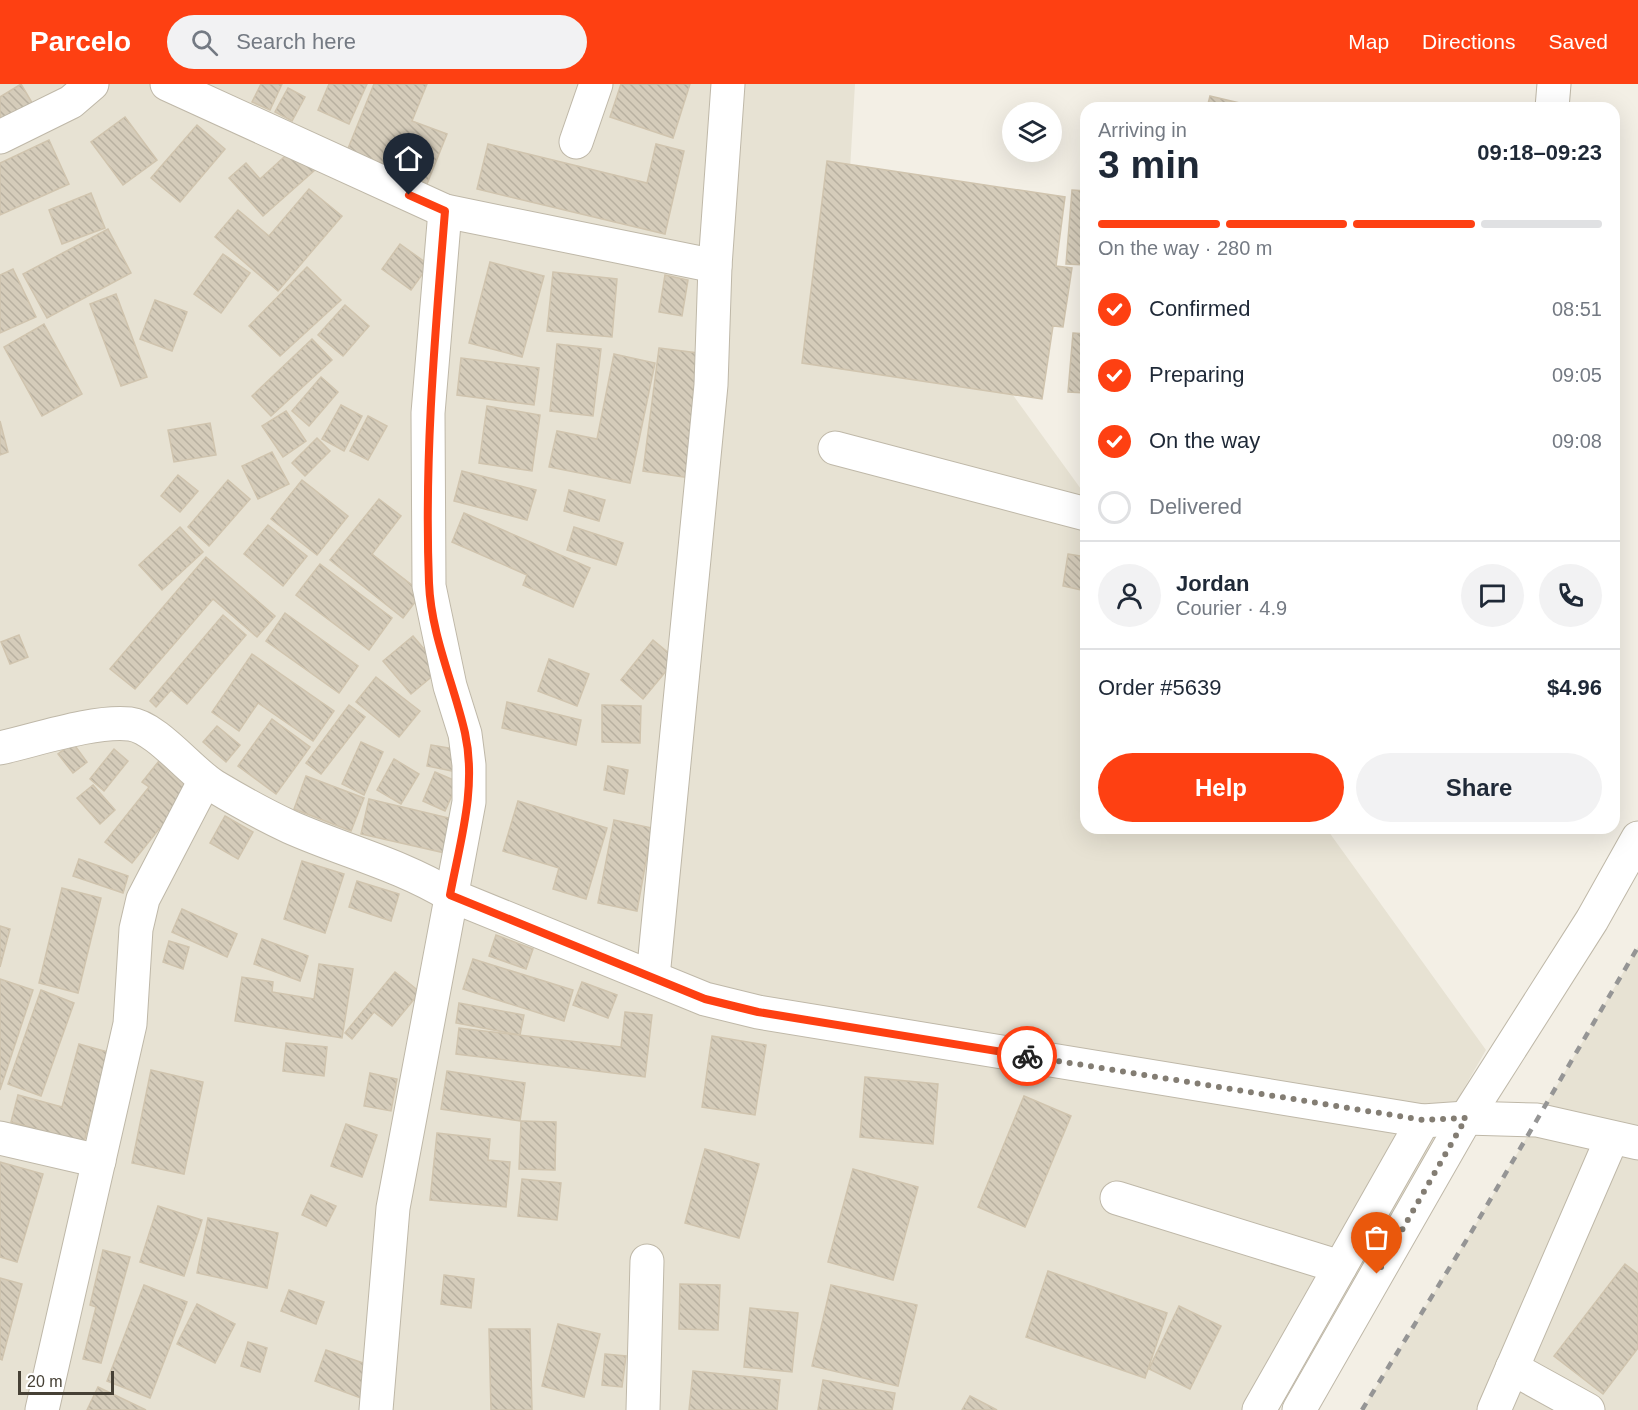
<!DOCTYPE html>
<meta charset="utf-8">
<style>
body{margin:0;font-family:Arial,sans-serif;background:#f2f2f3;color:#1f2937;height:100vh;display:flex;flex-direction:column;font-size:22px;white-space:nowrap}
*{box-sizing:border-box;margin:0}
p{font-size:20px;color:#747a83}
.icon{flex:none;width:33px;height:33px;fill:none;stroke:currentColor;stroke-width:2;stroke-linecap:round;stroke-linejoin:round}
.map{position:relative;flex:1;overflow:hidden}
.drawer{position:absolute;left:1080px;top:18px;width:540px;height:732px;display:flex;flex-direction:column;background:#fff;border-radius:18px;box-shadow:0 6px 24px #0002}
.drawer>*{flex:none}
.fabs{position:absolute;left:1002px;top:18px;display:grid;gap:12px}
.fabs a{display:grid;place-items:center;width:60px;height:60px;border-radius:50%;background:#fff;box-shadow:0 6px 24px #0002;font-size:30px}
.scale{position:absolute;left:18px;bottom:15px;width:96px;box-sizing:border-box;padding-left:6px;border:3px solid #464035;border-top:0;font-size:16px;line-height:21px;white-space:nowrap;color:#464035;-webkit-text-stroke:4px #fff;paint-order:stroke}
.pin{position:absolute;display:grid;place-items:center;width:51px;height:51px;color:#fff;margin:-62px -26px;border-radius:50% 50% 50% 0;rotate:-45deg;box-shadow:0 0 6px #0007}
.pin .icon{rotate:45deg}
.courier{position:absolute;display:grid;place-items:center;width:60px;height:60px;margin:-30px;border:4px solid #fe4012;border-radius:50%;background:#fff;color:#222;box-shadow:0 2px 8px #0007}
.head em{font-style:normal;font-weight:600}
.head div{display:flex;flex-direction:column-reverse}
.head{display:flex;align-items:center;justify-content:space-between;height:102px;padding:0 18px}
h1{font-size:39px;font-weight:600;line-height:45px}
.bar{display:grid;grid-template-columns:repeat(4,1fr);gap:9px 6px;align-content:center;height:72px;padding:0 18px}
.bar i{height:8px;border-radius:4px;background:#e0e1e3}
.bar .selected{background:#fe4012}
.bar p{grid-column:span 4}
.line{display:flex;align-items:center;gap:15px;padding:0 18px;border-top:2px solid #e0e1e3}
.line div{flex:1}
.round{display:grid;place-items:center;flex:none;width:63px;height:63px;border-radius:32px;background:#f2f2f3}
ol{padding:0 18px;list-style:none}
li{display:flex;align-items:center;gap:18px;height:66px}
li p{margin-inline-start:auto}
li .icon{padding:6px;border-radius:50%;background:#fe4012;color:#fff;stroke-width:4}
li:last-child{color:#747a83}
li i{width:33px;height:33px;border:3px solid #e0e1e3;border-radius:50%}
.button{display:flex;gap:12px;margin-top:auto;padding:12px 18px}
.button a{flex:1;height:69px;border-radius:36px;background:#fe4012;color:#fff;font-size:24px;font-weight:600;line-height:69px;text-align:center}
.button a+a{background:#f2f2f3;color:#1f2937}
header{display:flex;align-items:center;gap:36px;box-sizing:border-box;height:84px;padding:0 30px;background:#fe4012;color:#fff}
header strong{font-size:28px}
nav{display:flex;gap:33px;margin-inline-start:auto;font-size:21px}
.search{width:420px;height:54px;background:#f2f2f3;display:flex;align-items:center;gap:15px;box-sizing:border-box;padding:0 21px;border-radius:33px;color:#747a83;font-size:22px}
.map>svg:first-child{display:block}
</style>
<header>
<strong>Parcelo</strong>
<div class="search"><svg class="icon" aria-label="search" viewBox="0 0 24 24"><circle cx="10" cy="10" r="6"/><path d="M15 15l6 6"/></svg>Search here</div>
<nav><a>Map</a><a>Directions</a><a>Saved</a></nav>
</header>
<div class="map">
<svg width="1638" height="1326" viewBox="0 0 1638 1326">
<defs>
<pattern id="building-back-hatch" width="6" height="6" patternUnits="userSpaceOnUse" patternTransform="scale(1.5)"><rect width="6" height="6" fill="#d5ccba"/><path d="M-1 5l2 2M0 0l6 6M5-1l2 2" fill="none" stroke="#b8b0a0"/></pattern>
</defs>
<rect width="100%" height="100%" fill="#f3efe5"/>
<g fill="#e7e2d3">
<path d="M0 0H855L850 86 1086 412V744H1326L1486 966 1279 1326H0Z"/>
<path d="M1638 863V1326H1362L1469 1152Z"/>
</g>
<g fill="url(#building-back-hatch)" stroke="#d0c4ae" stroke-width="1.5">
<path d="M21 0 34 22 0 42V13Z"/>
<path d="M261 0H282L270 26 252 18Z"/>
<path d="M329 0H367L349 40 318 26Z"/>
<path d="M374 0H427L412 37 447 50 427 100 347 67Z"/>
<path d="M621 0H690L673 54 610 33Z"/>
<path d="M288 4 305 13 292 37 275 28Z"/>
<path d="M1210 12 1261 24H1207Z"/>
<path d="M125 33 157 76 123 101 91 58Z"/>
<path d="M197 41 225 65 180 118 151 94Z"/>
<path d="M49 56 69 100 0 131V79Z"/>
<path d="M488 60 647 99 656 60 684 67 665 150 477 105Z"/>
<path d="M295 63 315 86 263 132 229 94 246 79 260 95Z"/>
<path d="M827 77 1065 113 1056 182 1072 184 1063 243 1053 242 1042 315 802 279Z"/>
<path d="M309 105 342 132 278 207 215 153 238 126 269 152Z"/>
<path d="M1072 106 1086 107V181L1066 180Z"/>
<path d="M91 109 105 144 62 160 49 126Z"/>
<path d="M108 145 131 189 47 234 23 190Z"/>
<path d="M400 160 429 181 411 206 382 185Z"/>
<path d="M223 170 250 189 221 229 194 210Z"/>
<path d="M490 178 544 192 522 273 469 259Z"/>
<path d="M307 183 341 216 280 272 249 242Z"/>
<path d="M13 185 36 233 0 249V191Z"/>
<path d="M553 188 617 195 612 253 547 247Z"/>
<path d="M665 191 688 196 682 232 659 228Z"/>
<path d="M116 210 147 293 121 302 90 220Z"/>
<path d="M155 216 187 228 172 267 140 255Z"/>
<path d="M345 221 369 242 343 272 318 251Z"/>
<path d="M44 240 82 310 42 332 4 263Z"/>
<path d="M1073 249 1086 250V309L1068 308Z"/>
<path d="M312 255 332 276 271 332 252 312Z"/>
<path d="M557 260 601 265 593 332 550 327Z"/>
<path d="M659 264 706 270 690 394 643 387Z"/>
<path d="M614 270 655 279 630 399 549 383 557 347 597 355Z"/>
<path d="M461 274 539 284 534 321 457 311Z"/>
<path d="M321 293 338 308 309 342 292 327Z"/>
<path d="M341 321 362 332 344 367 322 355Z"/>
<path d="M487 322 540 331 532 387 479 379Z"/>
<path d="M286 327 306 357 283 373 262 342Z"/>
<path d="M368 332 387 342 368 376 350 367Z"/>
<path d="M0 337 8 368 0 371Z"/>
<path d="M210 339 216 371 174 378 168 346Z"/>
<path d="M317 354 330 367 305 392 292 379Z"/>
<path d="M272 368 289 400 258 415 242 382Z"/>
<path d="M462 387 536 406 527 436 454 417Z"/>
<path d="M178 391 198 407 180 428 161 412Z"/>
<path d="M228 396 250 415 209 462 188 443Z"/>
<path d="M302 396 348 432 317 471 271 435Z"/>
<path d="M569 406 605 416 599 437 564 427Z"/>
<path d="M379 415 401 432 372 470 422 509 403 534 330 476Z"/>
<path d="M464 429 590 484 573 523 523 501 527 491 452 458Z"/>
<path d="M268 441 307 472 283 502 244 470Z"/>
<path d="M180 443 203 468 162 506 139 481Z"/>
<path d="M574 443 623 459 616 481 567 466Z"/>
<path d="M1068 470 1086 473V507L1063 502Z"/>
<path d="M206 473 275 532 257 553 213 515 135 605 110 585Z"/>
<path d="M320 480 392 534 369 566 296 511Z"/>
<path d="M285 529 358 582 339 609 266 557Z"/>
<path d="M223 531 246 551 187 620 171 606 156 623 150 617Z"/>
<path d="M19 551 28 573 10 580 1 558Z"/>
<path d="M413 552 441 585 411 610 383 577Z"/>
<path d="M653 556 676 575 643 615 621 596Z"/>
<path d="M252 570 334 627 313 657 258 619 239 647 212 628Z"/>
<path d="M549 575 589 590 577 622 538 607Z"/>
<path d="M376 593 420 627 399 653 356 618Z"/>
<path d="M507 618 581 636 576 661 502 644Z"/>
<path d="M349 621 365 633 321 690 306 679Z"/>
<path d="M602 621 641 622 640 659 602 658Z"/>
<path d="M272 635 310 663 276 710 238 682Z"/>
<path d="M217 642 240 661 226 678 203 658Z"/>
<path d="M361 658 383 668 364 711 342 700Z"/>
<path d="M73 659 87 678 73 689 58 670Z"/>
<path d="M431 661 461 666 457 688 427 682Z"/>
<path d="M114 665 128 677 104 707 90 695Z"/>
<path d="M163 672 206 707 170 752 159 745 132 779 105 758 149 703 142 698Z"/>
<path d="M394 675 419 690 401 720 377 706Z"/>
<path d="M608 682 628 686 624 710 604 706Z"/>
<path d="M435 688 458 698 445 727 423 717Z"/>
<path d="M306 692 364 714 351 747 294 725Z"/>
<path d="M93 701 115 726 100 740 77 714Z"/>
<path d="M369 715 453 735 445 769 361 750Z"/>
<path d="M518 717 607 744 586 815 553 805 559 784 503 767Z"/>
<path d="M225 732 253 748 238 775 210 759Z"/>
<path d="M614 736 652 744 637 827 598 819Z"/>
<path d="M79 775 128 792 123 809 73 792Z"/>
<path d="M302 777 344 790 325 849 284 835Z"/>
<path d="M357 797 399 810 391 837 349 823Z"/>
<path d="M62 804 101 814 78 909 39 899Z"/>
<path d="M182 825 237 850 227 873 172 848Z"/>
<path d="M0 842 10 845 0 883Z"/>
<path d="M496 851 533 865 526 885 489 872Z"/>
<path d="M262 855 308 872 300 897 254 880Z"/>
<path d="M169 857 189 863 183 885 163 878Z"/>
<path d="M473 875 573 906 564 937 463 905Z"/>
<path d="M319 880 353 885 342 954 235 937 242 893 273 898 272 908 314 915Z"/>
<path d="M395 888 420 908 392 942 374 928 352 955 345 949Z"/>
<path d="M0 895 33 906 0 1006Z"/>
<path d="M582 898 617 911 608 934 573 921Z"/>
<path d="M41 906 74 919 41 1012 8 1000Z"/>
<path d="M459 919 524 931 520 951 456 939Z"/>
<path d="M625 928 652 931 645 993 456 970 459 944 621 963Z"/>
<path d="M712 952 766 961 755 1031 702 1023Z"/>
<path d="M286 959 327 963 324 992 283 987Z"/>
<path d="M79 960 108 968 84 1058 11 1038 18 1011 62 1023Z"/>
<path d="M151 986 203 998 184 1090 132 1079Z"/>
<path d="M447 987 525 999 520 1037 441 1025Z"/>
<path d="M370 989 397 995 391 1027 364 1022Z"/>
<path d="M865 993 938 1000 933 1060 860 1053Z"/>
<path d="M1024 1012 1071 1032 1025 1143 978 1123Z"/>
<path d="M521 1037 556 1038 555 1086 519 1085Z"/>
<path d="M346 1040 377 1051 362 1093 331 1082Z"/>
<path d="M437 1049 490 1055 488 1076 510 1078 506 1123 430 1116Z"/>
<path d="M705 1065 759 1080 739 1154 685 1139Z"/>
<path d="M0 1078 43 1090 17 1178 0 1173Z"/>
<path d="M853 1085 918 1103 893 1196 828 1178Z"/>
<path d="M522 1095 561 1099 557 1136 518 1132Z"/>
<path d="M311 1111 336 1122 326 1142 302 1131Z"/>
<path d="M158 1122 202 1136 184 1192 140 1178Z"/>
<path d="M208 1134 278 1149 267 1204 197 1189Z"/>
<path d="M103 1166 130 1173 101 1279 83 1275 96 1223 90 1221Z"/>
<path d="M1625 1180 1638 1190V1264L1603 1310 1554 1272Z"/>
<path d="M1048 1187 1167 1229 1145 1294 1026 1253Z"/>
<path d="M444 1191 474 1195 471 1224 441 1220Z"/>
<path d="M0 1194 22 1200 2 1276 0 1275Z"/>
<path d="M680 1200 720 1201 718 1246 679 1245Z"/>
<path d="M144 1201 187 1218 150 1314 107 1297Z"/>
<path d="M831 1201 917 1221 898 1302 812 1282Z"/>
<path d="M289 1206 324 1218 316 1240 281 1227Z"/>
<path d="M197 1220 235 1240 215 1279 177 1260Z"/>
<path d="M1179 1222 1221 1242 1190 1305 1149 1285Z"/>
<path d="M750 1224 798 1229 792 1288 744 1283Z"/>
<path d="M558 1240 600 1250 584 1313 542 1302Z"/>
<path d="M489 1245H530L532 1326H491Z"/>
<path d="M248 1258 267 1264 260 1288 241 1282Z"/>
<path d="M326 1266 380 1285 369 1317 315 1297Z"/>
<path d="M605 1270 626 1272 622 1303 602 1301Z"/>
<path d="M693 1287 780 1296 777 1326H689Z"/>
<path d="M823 1296 895 1309 892 1326H818Z"/>
<path d="M98 1303 146 1326H87Z"/>
<path d="M970 1312 997 1326H962Z"/>
</g>
<g fill="none" stroke-linecap="round" stroke-linejoin="round">
<defs>
<g id="minor">
<path d="M167 0 445 127 715 182"/>
<path d="M1552 24 1554 0"/>
<path d="M0 53 71 18 92 0"/>
<path d="M576 58 596 0"/>
<path d="M835 364 1086 430"/>
<path d="M0 664C36 656 94 636 130 640 156 643 191 688 214 702 239 717 264 731 290 743 344 767 399 780 450 811L705 915 758 928 1423 1037 1466 1034 1537 1036 1638 1059"/>
<path d="M653 893 711 301 715 182 728 0"/>
<path d="M0 1054 99 1077"/>
<path d="M1117 1114 1340 1183"/>
<path d="M1512 1284 1588 1326"/>
<path d="M42 1326 130 940 136 845 143 815 205 696"/>
<path d="M376 1326 393 1124 469 718V681L465 650 450 602 429 502 428 329 445 127"/>
<path d="M643 1326 647 1177"/>
<path d="M1259 1326 1423 1037"/>
<path d="M1299 1326 1466 1034 1592 836 1638 754"/>
<path d="M1494 1326 1612 1054"/>
</g>
</defs>
<use href="#minor" stroke="#bfb8a8" stroke-width="35"/>
<use href="#minor" stroke="#fff" stroke-width="33"/>
<path stroke="#959595" stroke-width="4.5" stroke-dasharray="8 8" stroke-linecap="butt" d="M1362 1326 1469 1152 1638 863"/>
</g>
<g fill="none" stroke-linecap="round" stroke-linejoin="round">
<path stroke="#837d73" stroke-width="6" stroke-dasharray="0 10.8" d="M1027 972 1423 1036 1466 1034 1377 1190"/>
<path stroke="#fe4012" stroke-width="8" d="M409 111 445 127C435 251 424 374 429 499 431 551 454 600 465 649 477 704 460 758 450 811L705 915 758 928 1027 972"/>
</g>
</svg>
<div class="fabs">
<a><svg class="icon" aria-label="layers" viewBox="0 0 24 24"><path d="M12 4l9 5-9 5-9-5zM3 14l9 5 9-5"/></svg></a>
</div>
<div class="scale">20 m</div>
<div class="pin" style="left:1377px;top:1190px;background:#ea580c"><svg class="icon" aria-label="bag" viewBox="0 0 24 24"><path d="M5 8h14l-1 12H6zM9 8a3 3 0 0 1 6 0"/></svg></div>
<div class="pin" style="left:409px;top:111px;background:#1f2937"><svg class="icon" aria-label="home" viewBox="0 0 24 24"><path d="M3 11l9-7 9 7M6 9v11h12V9"/></svg></div>
<div class="courier" style="left:1027px;top:972px"><svg class="icon" aria-label="bike" viewBox="0 0 24 24"><circle cx="6" cy="16" r="4"/><circle cx="18" cy="16" r="4"/><path d="M6 16l4-8h5l3 8M10 8l3 8H6M13 5h3"/></svg></div>
<section class="drawer">
<div class="head"><div><h1>3 min</h1><p>Arriving in</p></div><em>09:18–09:23</em></div>
<div class="bar"><i class="selected"></i><i class="selected"></i><i class="selected"></i><i></i><p>On the way · 280 m</p></div>
<ol>
<li><svg class="icon" aria-label="check" viewBox="0 0 24 24"><path d="M5 12l5 5 9-10"/></svg>Confirmed<p>08:51</p></li>
<li><svg class="icon" aria-label="check" viewBox="0 0 24 24"><path d="M5 12l5 5 9-10"/></svg>Preparing<p>09:05</p></li>
<li><svg class="icon" aria-label="check" viewBox="0 0 24 24"><path d="M5 12l5 5 9-10"/></svg>On the way<p>09:08</p></li>
<li><i></i>Delivered</li>
</ol>
<div class="line" style="height:108px"><a class="round"><svg class="icon" aria-label="person" viewBox="0 0 24 24"><circle cx="12" cy="8" r="4"/><path d="M4 21q1-7 8-7t8 7"/></svg></a><div><b>Jordan</b><p>Courier · 4.9</p></div><a class="round"><svg class="icon" aria-label="chat" viewBox="0 0 24 24"><path d="M4 5h16v11H9l-5 4z"/></svg></a><a class="round"><svg class="icon" aria-label="phone" viewBox="0 0 24 24"><path d="M5 4h4l2 5-3 2q2 4 5 5l2-3 5 2v4C11 20 4 13 5 4z"/></svg></a></div>
<div class="line" style="height:78px"><div>Order #5639</div><b>$4.96</b></div>
<div class="button"><a>Help</a><a>Share</a></div>
</section>
</div>
